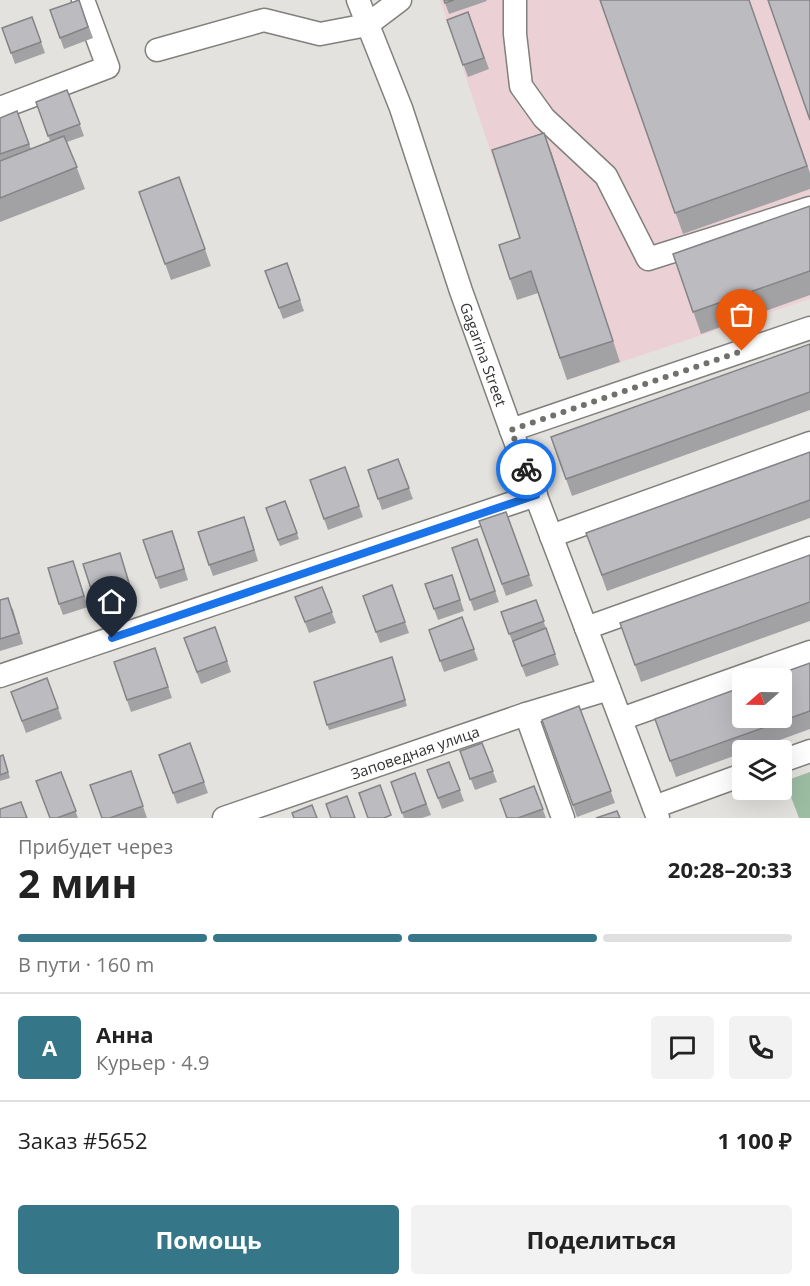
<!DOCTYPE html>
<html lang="ru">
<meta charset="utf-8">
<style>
body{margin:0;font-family:"Open Sans",sans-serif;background:#f2f2f2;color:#222;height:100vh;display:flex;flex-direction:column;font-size:22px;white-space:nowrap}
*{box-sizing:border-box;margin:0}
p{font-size:20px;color:#767676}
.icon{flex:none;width:33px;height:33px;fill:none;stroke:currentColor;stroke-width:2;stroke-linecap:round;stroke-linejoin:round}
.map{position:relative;height:818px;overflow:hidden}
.sheet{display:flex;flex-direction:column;background:#fff;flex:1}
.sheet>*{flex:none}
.needle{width:39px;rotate:250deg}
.buttons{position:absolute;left:732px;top:668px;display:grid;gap:12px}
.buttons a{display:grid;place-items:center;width:60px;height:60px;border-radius:6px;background:#fff;box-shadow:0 6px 24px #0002;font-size:30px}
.pin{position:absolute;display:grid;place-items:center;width:51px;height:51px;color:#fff;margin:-62px -26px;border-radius:50% 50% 50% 0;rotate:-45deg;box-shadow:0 0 6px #0007}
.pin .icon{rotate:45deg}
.courier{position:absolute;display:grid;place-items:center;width:60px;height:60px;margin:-30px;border:4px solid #1a73e8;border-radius:50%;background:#fff;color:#222;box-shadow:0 2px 8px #0007}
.headline em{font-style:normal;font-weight:700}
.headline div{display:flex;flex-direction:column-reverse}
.headline{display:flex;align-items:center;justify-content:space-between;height:102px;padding:0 18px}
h1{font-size:39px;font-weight:700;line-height:45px}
.bar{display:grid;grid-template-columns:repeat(4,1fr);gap:9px 6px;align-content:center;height:72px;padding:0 18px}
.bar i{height:8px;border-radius:4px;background:#e0e0e0}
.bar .current{background:#357789}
.bar p{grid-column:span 4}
.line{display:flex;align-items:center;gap:15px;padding:0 18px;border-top:2px solid #e0e0e0}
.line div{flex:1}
.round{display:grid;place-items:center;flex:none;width:63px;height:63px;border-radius:6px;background:#f2f2f2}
.cta{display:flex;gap:12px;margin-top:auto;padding:12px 18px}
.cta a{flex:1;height:69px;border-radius:6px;background:#357789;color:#fff;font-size:24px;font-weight:700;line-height:69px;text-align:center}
.cta a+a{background:#f2f2f2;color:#222}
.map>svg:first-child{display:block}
</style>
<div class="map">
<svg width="810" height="818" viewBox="0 0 810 818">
<rect width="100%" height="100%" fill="#e3e2de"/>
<path fill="#ebd1d6" d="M440 0H810V299L567 380Z"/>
<path fill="#9dbda3" d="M810 772V818H799L785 781Z"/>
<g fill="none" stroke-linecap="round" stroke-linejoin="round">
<defs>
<g id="minor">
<path id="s1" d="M358 0 401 108 461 291 511 430 658 818"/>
<path d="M515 0V34L521 86 544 118 606 176 648 259 810 208"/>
<path d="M157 50 264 20 320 34 367 25 400 0"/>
<path d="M0 108 108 67 83 0"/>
<path d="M511 430 810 328"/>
<path d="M551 536 810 443"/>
<path d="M586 628 810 548"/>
<path d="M0 676 536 495"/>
<path d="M526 714 563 818"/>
<path d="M621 719 810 652"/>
<path d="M782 761 810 751"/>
<path d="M654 807 742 775"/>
<path id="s2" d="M224 818 526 714 609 689"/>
</g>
</defs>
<use href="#minor" stroke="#81807c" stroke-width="25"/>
<use href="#minor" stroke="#fff" stroke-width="22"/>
</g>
<g fill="#a2a2a5">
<path d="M79 0 93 38 64 49 50 10Z"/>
<path d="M444 0H486L487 1 449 14Z"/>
<path d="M600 0H749L810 173V189L683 234Z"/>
<path d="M468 12 489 69 468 77 447 20Z"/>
<path d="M32 17 45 53 15 64 2 28Z"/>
<path d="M67 90 84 136 67 142 85 189 0 222V118L17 111 31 149 50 141 36 102Z"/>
<path d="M544 133 620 362 567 380 538 293 517 300 510 279 520 238Z"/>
<path d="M179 177 211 266 171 280 139 192Z"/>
<path d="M810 206V295L701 334 673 254Z"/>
<path d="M287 263 304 311 283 319 265 271Z"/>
<path d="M810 344V410L572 496 551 437Z"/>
<path d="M810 452V518L607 591 586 533Z"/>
<path d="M398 459 413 499 382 510 368 470Z"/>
<path d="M345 467 363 517 328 530 310 480Z"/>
<path d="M285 501 299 539 280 546 266 508Z"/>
<path d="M506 512 533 586 506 596 479 521Z"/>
<path d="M248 528 258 561 213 576 209 565Z"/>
<path d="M477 539 499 602 474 611 452 548Z"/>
<path d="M143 540 176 542 188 580 160 589Z"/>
<path d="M120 553 134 598 98 610 83 564Z"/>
<path d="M810 555V621L641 682 620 623Z"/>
<path d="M77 572 88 607 63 615 59 604Z"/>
<path d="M452 575 464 611 438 620 425 584Z"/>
<path d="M392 585 409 633 380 643 363 596Z"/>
<path d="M322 587 336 623 309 633 295 597Z"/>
<path d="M0 600 13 609 23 644 0 651Z"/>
<path d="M536 600 559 665 526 677 501 612Z"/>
<path d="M462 617 478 660 444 672 429 630Z"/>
<path d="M215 627 231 672 201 684 184 638Z"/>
<path d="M155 648 172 698 131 712 114 662Z"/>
<path d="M392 657 407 706 329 730 314 682Z"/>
<path d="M810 663V729L752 750H742V753L676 777 655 719Z"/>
<path d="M47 678 62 719 26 733 11 692Z"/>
<path d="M579 706 615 803 577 817 542 720Z"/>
<path d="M190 743 208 793 177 804 159 755Z"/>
<path d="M482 743 497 782 475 790 460 751Z"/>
<path d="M3 755 10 778 0 781V756Z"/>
<path d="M449 762 464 801 442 809 427 770Z"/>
<path d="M131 771 147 818H102Z"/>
<path d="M61 772 78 818H50Z"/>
<path d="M415 773 431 815 422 818H404L391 782Z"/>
<path d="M534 786 546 818H507Z"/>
</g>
<path fill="#848486" d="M544 133 552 154 620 362 613 341Z"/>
<g fill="#bcbcc0" stroke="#848486" stroke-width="1.5">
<path d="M79 0 88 27 60 38 50 10Z"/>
<path d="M444 0H454L445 3Z"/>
<path d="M600 0H749L807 166 675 213Z"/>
<path d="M768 0H810V120Z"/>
<path d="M468 12 484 58 463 65 447 20Z"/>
<path d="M32 17 41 42 11 53 2 28Z"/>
<path d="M67 90 80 124 48 136 36 102Z"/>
<path d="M17 111 29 144 0 154V118Z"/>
<path d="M544 133 613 341 560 358 531 271 510 279 499 245 520 238 492 150Z"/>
<path d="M64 136 77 167 0 198V161Z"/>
<path d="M179 177 205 249 165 264 139 192Z"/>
<path d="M810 206V271L693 312 673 254Z"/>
<path d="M287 263 300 300 279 308 265 271Z"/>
<path d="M810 344V392L566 479 551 437Z"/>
<path d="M810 452V500L602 575 586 533Z"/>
<path d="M398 459 409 488 378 499 368 470Z"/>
<path d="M345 467 359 506 324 519 310 480Z"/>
<path d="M285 501 297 533 278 540 266 508Z"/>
<path d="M506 512 529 575 502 584 479 521Z"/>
<path d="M244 517 254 550 209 565 198 532Z"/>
<path d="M172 531 184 569 156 578 143 540Z"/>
<path d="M477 539 495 591 470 600 452 548Z"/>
<path d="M120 553 132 593 96 604 83 564Z"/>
<path d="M810 555V602L635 665 620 623Z"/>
<path d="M73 561 84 596 59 604 48 568Z"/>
<path d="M452 575 460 600 434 609 425 584Z"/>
<path d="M392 585 405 622 376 632 363 596Z"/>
<path d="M322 587 332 612 305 622 295 597Z"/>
<path d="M8 598 19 633 0 639V600Z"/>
<path d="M536 600 544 621 509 634 501 612Z"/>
<path d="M462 617 474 649 440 661 429 630Z"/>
<path d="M215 627 227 661 197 672 184 638Z"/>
<path d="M546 628 555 654 522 666 513 641Z"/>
<path d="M155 648 168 687 127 700 114 662Z"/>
<path d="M392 657 405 700 327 725 314 682Z"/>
<path d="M810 663V711L670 761 655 719 742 687V717H782V678H768Z"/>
<path d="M47 678 58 708 22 721 11 692Z"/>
<path d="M579 706 611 791 573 805 542 720Z"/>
<path d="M190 743 204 782 173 793 159 755Z"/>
<path d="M482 743 493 771 470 779 460 751Z"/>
<path d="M3 755 8 772 0 775V756Z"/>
<path d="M449 762 460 790 438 798 427 770Z"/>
<path d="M131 771 143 806 110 818H102L90 785Z"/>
<path d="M61 772 76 811 57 818H50L36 781Z"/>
<path d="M415 773 426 804 402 813 391 782Z"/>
<path d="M380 785 391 815 384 818H368L359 793Z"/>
<path d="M534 786 543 809 518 818H507L500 799Z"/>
<path d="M347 796 355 818H331L326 804Z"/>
<path d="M21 802 27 818H0V809Z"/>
<path d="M312 805 317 818H294L292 813Z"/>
<path d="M617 811 620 818H596Z"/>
</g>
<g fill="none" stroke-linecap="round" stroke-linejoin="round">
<path stroke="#70706d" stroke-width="6" stroke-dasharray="0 10.8" d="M526 469 511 430 742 351"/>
<path stroke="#1a73e8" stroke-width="8" d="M112 638 536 495 526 469"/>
</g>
<g text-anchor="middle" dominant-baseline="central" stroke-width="4.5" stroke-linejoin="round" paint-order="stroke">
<g font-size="15" fill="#323230" stroke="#f1efeb">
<text stroke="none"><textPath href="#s1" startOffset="376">Gagarina Street</textPath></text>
<text stroke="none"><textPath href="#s2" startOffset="202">Заповедная улица</textPath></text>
</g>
</g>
</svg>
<div class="buttons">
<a><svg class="needle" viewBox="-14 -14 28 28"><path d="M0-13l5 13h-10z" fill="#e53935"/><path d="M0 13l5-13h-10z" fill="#767676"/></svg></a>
<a><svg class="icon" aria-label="layers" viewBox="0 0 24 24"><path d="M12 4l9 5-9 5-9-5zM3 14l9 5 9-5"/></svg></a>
</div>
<div class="pin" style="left:742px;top:351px;background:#ea580c"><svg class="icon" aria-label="bag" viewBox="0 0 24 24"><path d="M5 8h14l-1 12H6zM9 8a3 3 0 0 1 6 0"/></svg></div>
<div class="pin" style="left:112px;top:638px;background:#1f2937"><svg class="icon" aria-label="home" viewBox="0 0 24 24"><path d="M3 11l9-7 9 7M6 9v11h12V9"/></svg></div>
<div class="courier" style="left:526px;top:469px"><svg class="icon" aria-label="bike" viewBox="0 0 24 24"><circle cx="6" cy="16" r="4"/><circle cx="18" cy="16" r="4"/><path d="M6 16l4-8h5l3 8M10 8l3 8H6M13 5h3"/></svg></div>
</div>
<section class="sheet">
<div class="headline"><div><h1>2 мин</h1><p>Прибудет через</p></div><em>20:28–20:33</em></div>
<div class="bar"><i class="current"></i><i class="current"></i><i class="current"></i><i></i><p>В пути · 160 m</p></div>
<div class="line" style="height:108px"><b class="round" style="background:#357789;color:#fff">А</b><div><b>Анна</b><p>Курьер · 4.9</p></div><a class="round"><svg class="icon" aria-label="chat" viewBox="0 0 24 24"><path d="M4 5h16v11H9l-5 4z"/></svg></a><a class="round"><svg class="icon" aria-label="phone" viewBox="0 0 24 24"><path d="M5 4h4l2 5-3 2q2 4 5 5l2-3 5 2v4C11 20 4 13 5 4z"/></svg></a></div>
<div class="line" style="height:78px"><div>Заказ #5652</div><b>1 100 ₽</b></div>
<div class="cta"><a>Помощь</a><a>Поделиться</a></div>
</section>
